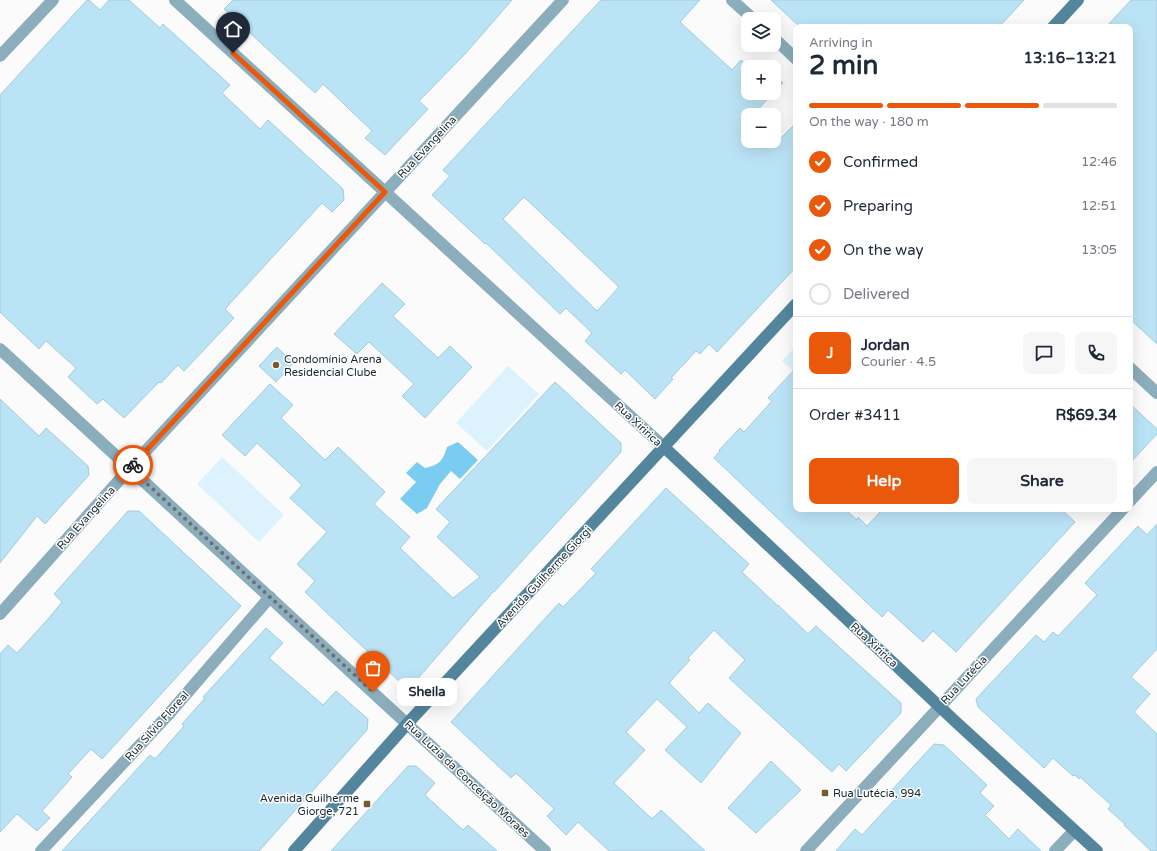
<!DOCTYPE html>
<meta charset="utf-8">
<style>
body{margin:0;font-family:"Varela Round",sans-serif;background:#f6f6f7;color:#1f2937;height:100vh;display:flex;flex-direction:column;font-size:15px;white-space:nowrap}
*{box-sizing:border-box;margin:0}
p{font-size:13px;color:#747a83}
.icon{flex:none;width:22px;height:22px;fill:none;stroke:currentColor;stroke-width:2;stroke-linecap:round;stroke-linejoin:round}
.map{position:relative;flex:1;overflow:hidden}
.side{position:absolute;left:793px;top:24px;width:340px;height:488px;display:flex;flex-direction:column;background:#fff;border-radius:8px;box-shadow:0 4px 16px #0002}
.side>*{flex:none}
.tools{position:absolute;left:741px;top:12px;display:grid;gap:8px}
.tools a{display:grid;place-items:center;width:40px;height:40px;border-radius:8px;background:#fff;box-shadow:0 4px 16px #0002;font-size:20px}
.pin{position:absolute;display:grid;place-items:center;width:34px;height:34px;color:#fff;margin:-41px -17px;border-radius:50% 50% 50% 0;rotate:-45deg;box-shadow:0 0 4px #0007}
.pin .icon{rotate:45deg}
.courier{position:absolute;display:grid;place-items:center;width:40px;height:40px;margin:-20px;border:3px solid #ea580c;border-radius:50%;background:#fff;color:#222;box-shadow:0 1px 5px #0007}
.bubble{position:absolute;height:28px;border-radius:8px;background:#fff;box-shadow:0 4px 16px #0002;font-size:13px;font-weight:700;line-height:28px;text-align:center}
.summary em{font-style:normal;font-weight:700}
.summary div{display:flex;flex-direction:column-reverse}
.summary{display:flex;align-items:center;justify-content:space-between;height:68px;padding:0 16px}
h1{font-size:26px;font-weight:700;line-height:30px}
.bar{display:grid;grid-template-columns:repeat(4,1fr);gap:6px 4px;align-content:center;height:48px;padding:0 16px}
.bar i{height:5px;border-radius:3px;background:#e0e1e3}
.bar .current{background:#ea580c}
.bar p{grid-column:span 4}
.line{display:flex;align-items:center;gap:10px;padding:0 16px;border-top:1px solid #e0e1e3}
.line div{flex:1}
.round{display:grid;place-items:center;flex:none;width:42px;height:42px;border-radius:8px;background:#f6f6f7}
ol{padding:0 16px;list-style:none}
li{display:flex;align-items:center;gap:12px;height:44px}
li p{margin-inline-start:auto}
li .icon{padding:4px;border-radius:50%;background:#ea580c;color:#fff;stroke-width:4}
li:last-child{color:#747a83}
li i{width:22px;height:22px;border:2px solid #e0e1e3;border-radius:50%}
.button{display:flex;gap:8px;margin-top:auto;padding:8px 16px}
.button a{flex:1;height:46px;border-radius:8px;background:#ea580c;color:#fff;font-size:16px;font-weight:700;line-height:46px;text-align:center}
.button a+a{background:#f6f6f7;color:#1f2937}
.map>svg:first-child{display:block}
</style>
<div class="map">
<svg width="1157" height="851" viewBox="0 0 1157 851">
<rect width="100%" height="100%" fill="#fbfbfb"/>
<g fill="#dcf2fd">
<path d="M796 346V368L793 371 782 361Z"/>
<path d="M508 366 539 394 487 451 456 423Z"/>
<path d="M222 457 284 515 259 542 197 484Z"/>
</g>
<path fill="#7acdf0" d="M458 442 478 460 460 479 451 471 440 484 427 508 417 514 400 499 416 482 406 473 417 462 425 468C439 465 443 461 447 447Z"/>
<g fill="#bbe3f6" stroke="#a3cbdd" fill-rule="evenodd">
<path d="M87 0H89L100 10 109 0H129L160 28 163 24 230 85 222 93 260 129 268 120 343 189 344 200 332 212 322 203 225 309 234 318 184 371 178 365 161 383 159 382 124 418 103 399 97 404 68 377 76 368 46 341 39 349 0 312V95Z"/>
<path d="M233 0H512L465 54 419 101 428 109 385 155 365 138 372 131 323 84 315 93 224 9Z"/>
<path d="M601 0H700L680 22 732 70 741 60 749 67 748 93H773L754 114 756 115H748V141H774V132L781 138 796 123V267L717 352 709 344 700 354 696 351 671 378 673 379 655 399 625 370 621 374 585 341 592 333 566 308 560 314 486 243 485 244 432 195 450 176 443 170ZM524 197 619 287 597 311 503 219Z"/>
<path d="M771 0H1024L999 27H800Z"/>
<path d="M1131 0H1157V344L1130 319V27H1106Z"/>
<path d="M759 60 766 67H752Z"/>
<path d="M774 75 783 83 774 92Z"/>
<path d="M382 283 405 304 393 316 438 358 450 346 472 367 425 418 402 396 414 384 369 342 357 354 334 334Z"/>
<path d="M277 347 293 363 276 382 259 366Z"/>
<path d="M796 368V509H845L857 520 858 517 867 526 883 509H1061L1075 522 956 652 933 631 923 642 888 610 882 617 714 458 720 451 719 450 740 428 744 432 772 401 768 398Z"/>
<path d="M555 382 621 443V452L494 592H493L413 684 403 685 305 592 315 581 297 564 327 532 290 498 302 485 257 443 245 456 222 435 270 384 293 405 281 418 325 460 338 447 385 492 374 504 410 537 400 548 453 598 480 577 437 537 450 522 436 509Z"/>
<path d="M0 399 39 436 46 428 88 466 89 475 45 524 37 516 0 563Z"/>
<path d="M1130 404 1157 429V434L1130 463Z"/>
<path d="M666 488 749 564 742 572 778 606V605L808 634 816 626 901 703V713L846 771 839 764 832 772 729 678 745 660 714 630 688 658 690 660 669 683 699 713 708 703 741 733 701 783 665 750 687 727 657 699 626 732 645 750 614 783 652 819 661 810 705 851H609L578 822 566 835 547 816 554 809 516 773 511 778 451 722 559 603 563 607 596 573 591 569Z"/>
<path d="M128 511H139L241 606 102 759 91 749 68 774 72 777 42 811 50 818 37 831 17 814 0 832V654L8 645 17 653 48 619 62 602 54 594Z"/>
<path d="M1157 524V649L1131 677 1150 694 1134 712 1157 734V851H1151L1124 825 1125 824 1108 809 1111 805 1080 777 1079 779 1075 775 1073 776 1053 758 1044 768 978 707 976 699 1036 635 1044 642 1053 632 1058 636 1097 595 1085 583 1138 526 1147 535Z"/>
<path d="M266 628 283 643 269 658 323 705 336 691 368 719 367 730 259 851H62L150 755 155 759 184 726 182 724 205 698 203 697Z"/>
<path d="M934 744 944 745 987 785 980 793 994 806 985 815 1009 839 1018 829 1041 851H836L855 829 862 835 897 797 891 791Z"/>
<path d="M771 761 801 790 756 833 728 808Z"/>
<path d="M408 766H416L435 783 425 795 463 830 468 825 497 851H331Z"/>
</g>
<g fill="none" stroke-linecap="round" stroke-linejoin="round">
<g stroke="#8badbc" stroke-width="12">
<path d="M175 0 664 447"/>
<path d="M732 0 753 19"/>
<path d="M774 38 796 59"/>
<path d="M0 56 53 0"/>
<path d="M0 349 545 851"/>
<path d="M1130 368 1157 393"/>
<path d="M1130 501 1157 472"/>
<path d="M0 614 130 468 563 0"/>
<path d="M41 851 168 715 270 597"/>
<path d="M806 851 1123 509"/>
<path d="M1055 851 1074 831"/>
</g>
<g stroke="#53869c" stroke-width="12">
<path d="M1053 27 1078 0"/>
<path d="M664 447 957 723 1097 851"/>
<path d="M294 851 407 724 796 304"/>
</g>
</g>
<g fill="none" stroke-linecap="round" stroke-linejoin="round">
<path stroke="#677176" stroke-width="4" stroke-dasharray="0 7.2" d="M133 465 130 468 373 692"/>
<path stroke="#ea580c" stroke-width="5" d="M133 465 385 192 233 53"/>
</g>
<g fill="#775b2e" stroke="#fff" stroke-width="1.5">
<circle cx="276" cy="365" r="4"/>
<rect x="821" y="789" width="8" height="8" rx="2"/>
<rect x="363" y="800" width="8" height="8" rx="2"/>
</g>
<g text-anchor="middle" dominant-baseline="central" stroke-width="3" stroke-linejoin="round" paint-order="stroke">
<g font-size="11" fill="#17272e" stroke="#fff">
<text transform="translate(427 147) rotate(-47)">Rua Evangelina</text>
<text transform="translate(638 424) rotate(43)">Rua Xiririca</text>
<text transform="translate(86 518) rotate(-48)">Rua Evangelina</text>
<text transform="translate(544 577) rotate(-47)">Avenida Guilherme Giorgi</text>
<text transform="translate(874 645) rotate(43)">Rua Xiririca</text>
<text transform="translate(964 680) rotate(-47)">Rua Lutécia</text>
<text transform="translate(157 726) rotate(-48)">Rua Sílvio Floreal</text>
<text transform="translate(467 779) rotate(43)">Rua Luzia da Conceição Moraes</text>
</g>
<g font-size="11" fill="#17272e" stroke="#fff" text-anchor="start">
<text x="284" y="359">Condomínio Arena<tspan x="284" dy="13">Residencial Clube</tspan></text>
<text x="833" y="793">Rua Lutécia, 994</text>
<text x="359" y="798" text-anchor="end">Avenida Guilherme<tspan x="359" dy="13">Giorge, 721</tspan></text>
</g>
</g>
</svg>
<div class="tools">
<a><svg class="icon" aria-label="layers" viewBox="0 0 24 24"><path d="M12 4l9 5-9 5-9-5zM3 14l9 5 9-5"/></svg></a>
<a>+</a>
<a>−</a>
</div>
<div class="pin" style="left:373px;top:692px;background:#ea580c"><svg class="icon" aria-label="bag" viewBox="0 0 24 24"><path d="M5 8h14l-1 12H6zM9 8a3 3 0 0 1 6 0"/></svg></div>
<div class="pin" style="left:233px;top:53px;background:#1f2937"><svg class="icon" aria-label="home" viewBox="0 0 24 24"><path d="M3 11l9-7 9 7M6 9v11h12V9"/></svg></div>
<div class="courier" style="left:133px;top:465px"><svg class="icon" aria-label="bike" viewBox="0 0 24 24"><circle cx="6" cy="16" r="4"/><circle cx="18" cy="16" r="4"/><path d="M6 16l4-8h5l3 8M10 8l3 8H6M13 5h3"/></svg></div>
<div class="bubble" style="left:397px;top:678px;width:60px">Sheila</div>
<section class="side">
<div class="summary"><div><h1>2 min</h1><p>Arriving in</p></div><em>13:16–13:21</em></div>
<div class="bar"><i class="current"></i><i class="current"></i><i class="current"></i><i></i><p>On the way · 180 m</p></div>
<ol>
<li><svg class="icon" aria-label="check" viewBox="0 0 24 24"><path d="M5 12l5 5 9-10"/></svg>Confirmed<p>12:46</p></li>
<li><svg class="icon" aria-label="check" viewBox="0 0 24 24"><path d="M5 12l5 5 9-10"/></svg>Preparing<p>12:51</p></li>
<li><svg class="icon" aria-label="check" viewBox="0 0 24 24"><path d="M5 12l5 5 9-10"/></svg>On the way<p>13:05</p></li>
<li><i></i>Delivered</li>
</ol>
<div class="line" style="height:72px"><b class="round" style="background:#ea580c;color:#fff">J</b><div><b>Jordan</b><p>Courier · 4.5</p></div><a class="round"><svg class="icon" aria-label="chat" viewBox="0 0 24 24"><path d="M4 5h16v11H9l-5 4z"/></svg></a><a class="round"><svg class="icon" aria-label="phone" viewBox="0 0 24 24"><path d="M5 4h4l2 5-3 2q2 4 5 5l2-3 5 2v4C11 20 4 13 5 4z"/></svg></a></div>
<div class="line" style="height:52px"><div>Order #3411</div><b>R$69.34</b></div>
<div class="button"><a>Help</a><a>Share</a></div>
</section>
</div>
